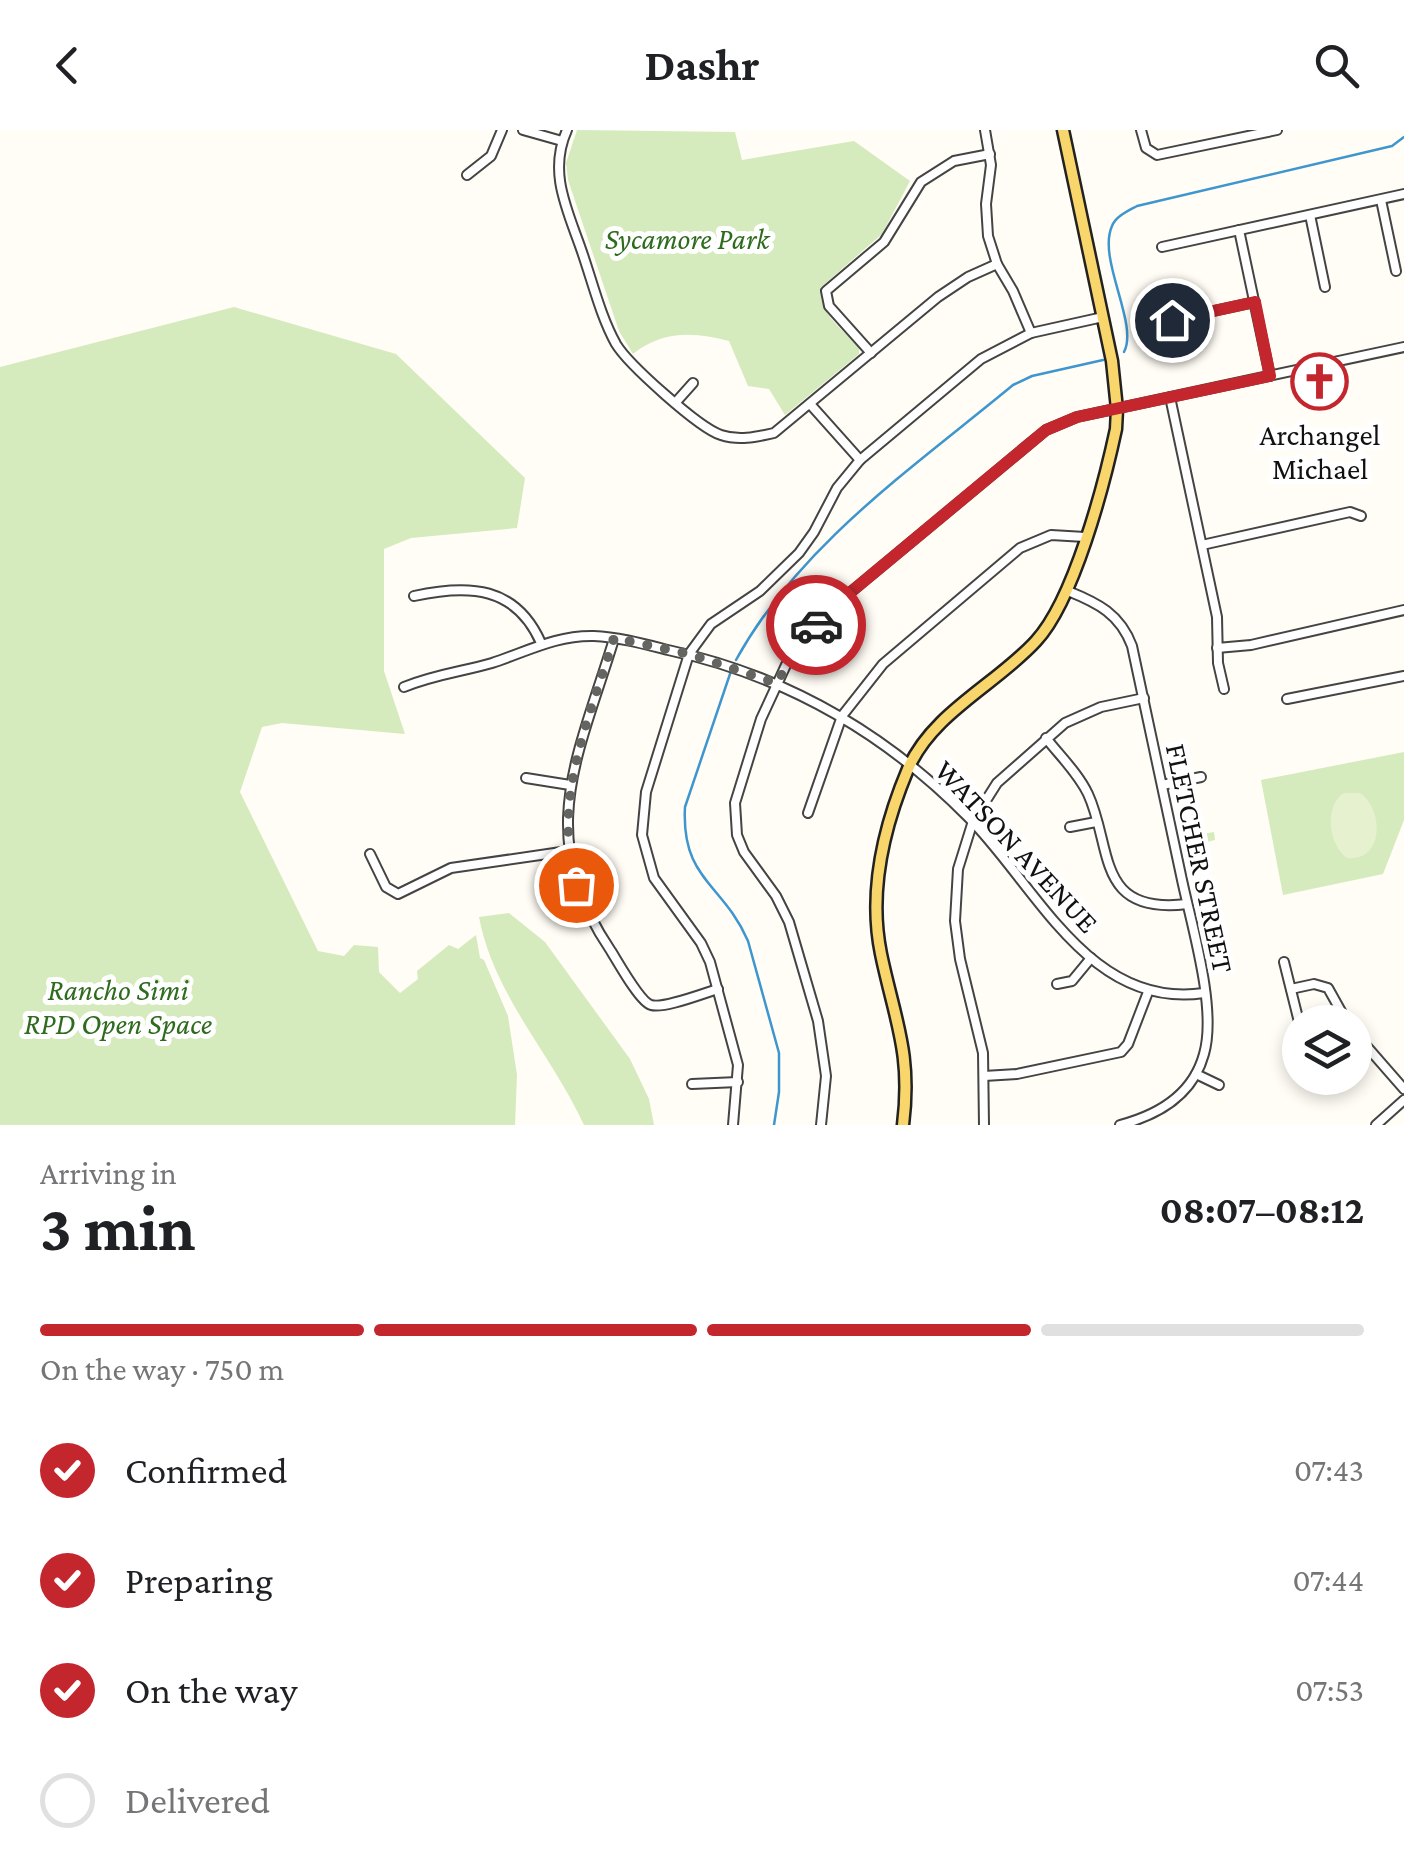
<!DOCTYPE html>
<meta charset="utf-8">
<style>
body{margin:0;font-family:"Crimson Pro",serif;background:#f2f2f2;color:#202124;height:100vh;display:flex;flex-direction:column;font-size:38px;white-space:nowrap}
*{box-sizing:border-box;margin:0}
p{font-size:32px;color:#757577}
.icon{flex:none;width:55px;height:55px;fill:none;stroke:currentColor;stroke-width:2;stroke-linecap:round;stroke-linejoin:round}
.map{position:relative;height:995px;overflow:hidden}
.sheet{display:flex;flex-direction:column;background:#fff;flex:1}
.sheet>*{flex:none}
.buttons{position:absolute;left:1282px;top:875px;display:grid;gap:20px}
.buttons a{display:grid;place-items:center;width:90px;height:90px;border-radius:50%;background:#fff;box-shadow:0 5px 15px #0003;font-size:50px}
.pin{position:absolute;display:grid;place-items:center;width:85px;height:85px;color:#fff;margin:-42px;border:5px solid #fff;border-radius:50%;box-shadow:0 2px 10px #0007}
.courier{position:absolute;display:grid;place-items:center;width:100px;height:100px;margin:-50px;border:8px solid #c4262e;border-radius:50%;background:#fff;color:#222;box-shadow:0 2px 12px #0007}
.headline em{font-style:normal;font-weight:700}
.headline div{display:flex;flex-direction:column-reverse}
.headline{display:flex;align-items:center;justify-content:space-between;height:170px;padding:0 40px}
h1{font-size:65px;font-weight:700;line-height:75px}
.bar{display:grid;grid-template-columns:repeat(4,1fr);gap:15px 10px;align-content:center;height:120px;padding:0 40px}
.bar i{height:12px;border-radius:8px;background:#e0e0e0}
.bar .current{background:#c4262e}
.bar p{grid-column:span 4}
ol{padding:0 40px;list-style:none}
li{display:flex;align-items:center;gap:30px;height:110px}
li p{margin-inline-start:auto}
li .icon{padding:10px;border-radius:50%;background:#c4262e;color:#fff;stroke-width:4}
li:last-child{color:#757577}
li i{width:55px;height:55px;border:5px solid #e0e0e0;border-radius:50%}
header{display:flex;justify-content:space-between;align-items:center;height:130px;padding:0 40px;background:#fff;font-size:45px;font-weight:700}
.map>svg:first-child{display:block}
</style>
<header><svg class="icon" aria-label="back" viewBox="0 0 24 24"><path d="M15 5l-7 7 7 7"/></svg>Dashr<svg class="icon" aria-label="search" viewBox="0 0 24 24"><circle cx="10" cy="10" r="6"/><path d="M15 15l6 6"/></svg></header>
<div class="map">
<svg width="1404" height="995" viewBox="0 0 1404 995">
<rect width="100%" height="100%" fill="#fffdf5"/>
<g fill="#d5ebbd">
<path d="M577 0 735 2 742 30 854 11 910 51 882 104 821 157C817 183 843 199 859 218V224L785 285 769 259 748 256 729 211C695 202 663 200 633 224L619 201 568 50 566 33Z"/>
<path d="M234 177 396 224 525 348 517 398 411 408 384 419V541L405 604 282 593 262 597 240 662 318 821 344 826 354 815 378 817 379 842 400 863 418 849 417 841 449 815 458 819 476 805 480 828 484 830 508 886 517 945 515 995H0V237Z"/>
<path d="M1404 622V690L1383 744 1283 765 1261 650Z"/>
<path d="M1199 693 1202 704 1214 702 1215 710 1194 715 1191 719 1186 696Z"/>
<path d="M509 783 545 812 630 929 649 969 654 995H584C551 923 494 866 479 787Z"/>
</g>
<path fill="#e6f2cf" d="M1344 663H1360C1384 679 1384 732 1347 728 1328 715 1324 675 1344 663Z"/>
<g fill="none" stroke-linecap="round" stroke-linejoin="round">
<g stroke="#3f96cf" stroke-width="2.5">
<path d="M1124 222C1139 194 1097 129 1112 96 1116 86 1128 81 1137 76L1392 16 1404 7"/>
<path d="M736 530C799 415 914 337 1013 255L1032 246 1103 230"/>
<path d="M730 544 685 677C681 750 723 753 748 811L779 923V962L774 995"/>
</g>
<defs>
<g id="minor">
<path d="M523 0 562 11"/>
<path d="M567 0C548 42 567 79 581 119 592 150 600 185 616 214 628 234 699 298 721 305 739 311 756 307 774 303L938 167 968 147 997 134"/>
<path d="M985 0 991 35 986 74 988 106 997 134 1013 161 1031 203"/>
<path d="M1141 0 1146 18 1157 25 1277 0"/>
<path d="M467 45 491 26 502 0"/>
<path d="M1381 70 1396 141"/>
<path d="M1310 85 1325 157"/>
<path d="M1239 100 1270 246"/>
<path d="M1162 117 1404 64"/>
<path d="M1172 190 1255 172"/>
<path d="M871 223 829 176 826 161 884 112 921 52 954 31 990 24"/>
<path d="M1170 267 1217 487 1218 533 1224 559"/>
<path d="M676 272 693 253"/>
<path d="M810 274 860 330"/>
<path d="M1202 415 1350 382 1361 386"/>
<path d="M1068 461C1098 473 1120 484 1132 516 1149 594 1166 672 1182 750 1192 797 1217 879 1204 924 1193 965 1158 985 1120 995"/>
<path d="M414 466C469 454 516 456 541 513"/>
<path d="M614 509C578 627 533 706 611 821 618 832 640 872 651 875 664 879 704 863 718 859"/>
<path d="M1217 518 1251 515 1404 480"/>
<path d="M404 557C436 544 461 542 492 533 526 522 556 505 594 506 618 507 644 514 668 520 784 545 885 603 968 687 1036 755 1089 880 1204 863"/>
<path d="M1287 569 1404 546"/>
<path d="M1046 608C1060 626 1078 643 1088 664 1113 718 1095 785 1187 774"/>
<path d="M526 648 570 655"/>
<path d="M1162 655 1201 647"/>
<path d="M808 683 842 586 883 534 1020 418 1051 405 1085 407"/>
<path d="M1070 697 1096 692"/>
<path d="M370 724 386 757 398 764 451 738 568 721"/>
<path d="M1284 832 1300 896"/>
<path d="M1057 854 1072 851 1091 828"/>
<path d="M1291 859 1314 854 1328 858 1347 892"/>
<path d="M1355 903 1404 959"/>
<path d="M1196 944 1219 955"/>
<path d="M984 946 1017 944 1121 922 1128 914 1148 862"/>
<path d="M692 954 738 952"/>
<path d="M733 995 738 935 710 832 701 813 654 748 642 705 646 662 689 524 711 494 760 461 799 423 814 402 837 358 860 330 981 229 1031 203 1103 187"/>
<path d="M821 995 826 946 818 891 789 792 776 766 744 722 737 705 735 673 761 589 786 535 834 476 1046 300 1077 287 1404 217"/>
<path d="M984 995 983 923 960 829 955 791 958 739 973 691 997 653 1065 593 1101 577 1144 568"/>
<path d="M1376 995 1404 970"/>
</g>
<path id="major" d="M903 995C912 923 895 891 881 824 868 761 884 696 908 639 932 583 997 554 1036 511 1074 470 1104 355 1116 299L1117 279 1112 231 1063 0"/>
</defs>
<use href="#minor" stroke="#444" stroke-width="12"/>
<use href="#major" stroke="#222" stroke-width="15"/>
<use href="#minor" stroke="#fff" stroke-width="8"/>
<use href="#major" stroke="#f9d66b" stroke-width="10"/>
</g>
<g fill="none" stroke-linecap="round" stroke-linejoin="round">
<path stroke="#646461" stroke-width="10" stroke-dasharray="0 18" d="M576 755C552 670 589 589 614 508L689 524 776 553 816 495"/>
<path stroke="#c4262e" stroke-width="12" d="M816 495 834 476 1046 300 1077 287 1270 246 1255 172 1172 190"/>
</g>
<defs>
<symbol id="church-ring" viewBox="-11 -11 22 22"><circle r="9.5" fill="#fff" stroke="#c4262e" stroke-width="1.5"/><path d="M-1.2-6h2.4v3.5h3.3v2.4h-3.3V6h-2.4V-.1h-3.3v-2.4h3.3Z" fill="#c4262e"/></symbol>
</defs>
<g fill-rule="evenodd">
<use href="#church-ring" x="1288" y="220" width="63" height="63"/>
</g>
<g text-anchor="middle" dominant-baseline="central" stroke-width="10" stroke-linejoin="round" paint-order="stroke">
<g font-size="30" font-style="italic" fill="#2f6b1f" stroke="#fff">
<text x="687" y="108">Sycamore Park</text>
<text x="118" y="859">Rancho Simi<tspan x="118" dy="34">RPD Open Space</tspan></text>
</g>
<g font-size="30" fill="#111" stroke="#fff">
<text x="1320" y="304">Archangel<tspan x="1320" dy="34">Michael</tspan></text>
</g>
<g font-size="30" fill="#111" stroke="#fff">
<text transform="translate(1017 716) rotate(47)">WATSON AVENUE</text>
<text transform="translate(1200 728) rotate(78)">FLETCHER STREET</text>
</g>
</g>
</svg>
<div class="buttons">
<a><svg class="icon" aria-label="layers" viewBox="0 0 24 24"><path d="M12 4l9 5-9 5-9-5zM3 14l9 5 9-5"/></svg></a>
</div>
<div class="pin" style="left:576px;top:755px;background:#ea580c"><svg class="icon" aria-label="bag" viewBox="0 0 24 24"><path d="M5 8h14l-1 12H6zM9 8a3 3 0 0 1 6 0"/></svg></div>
<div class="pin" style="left:1172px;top:190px;background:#1f2937"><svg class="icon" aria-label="home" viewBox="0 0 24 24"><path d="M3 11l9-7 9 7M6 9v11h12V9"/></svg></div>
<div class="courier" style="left:816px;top:495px"><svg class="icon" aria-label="car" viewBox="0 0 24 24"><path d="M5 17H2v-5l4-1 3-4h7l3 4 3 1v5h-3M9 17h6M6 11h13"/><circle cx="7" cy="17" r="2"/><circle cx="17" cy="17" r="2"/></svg></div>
</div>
<section class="sheet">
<div class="headline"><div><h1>3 min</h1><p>Arriving in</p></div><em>08:07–08:12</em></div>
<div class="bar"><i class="current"></i><i class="current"></i><i class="current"></i><i></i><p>On the way · 750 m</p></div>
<ol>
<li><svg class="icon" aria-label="check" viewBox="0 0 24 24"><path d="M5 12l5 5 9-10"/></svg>Confirmed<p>07:43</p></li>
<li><svg class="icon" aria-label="check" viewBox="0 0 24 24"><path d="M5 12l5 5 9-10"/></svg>Preparing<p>07:44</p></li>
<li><svg class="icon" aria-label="check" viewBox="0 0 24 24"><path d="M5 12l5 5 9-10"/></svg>On the way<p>07:53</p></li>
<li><i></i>Delivered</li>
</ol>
</section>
